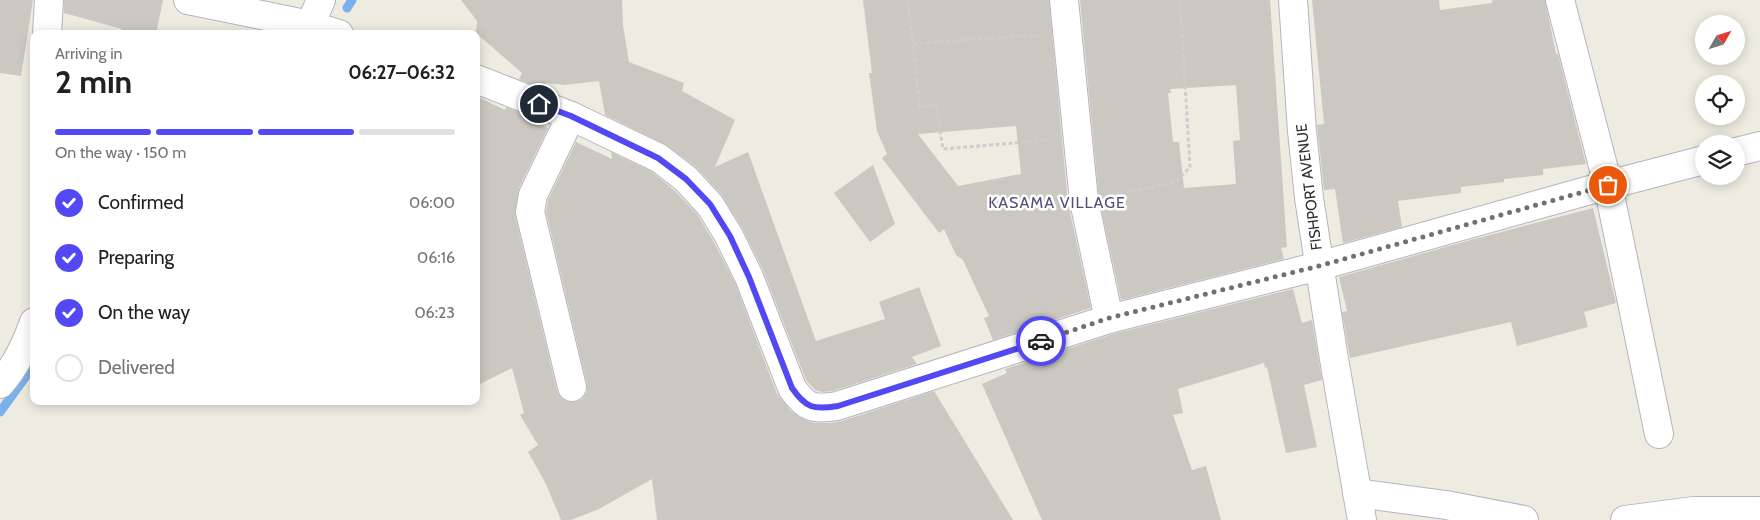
<!DOCTYPE html>
<meta charset="utf-8">
<style>
body{margin:0;font-family:Cabin,sans-serif;background:#f6f6f6;color:#202124;height:100vh;display:flex;flex-direction:column;font-size:19px;white-space:nowrap}
*{box-sizing:border-box;margin:0}
p{font-size:16px;color:#757577}
.icon{flex:none;width:28px;height:28px;fill:none;stroke:currentColor;stroke-width:2;stroke-linecap:round;stroke-linejoin:round}
.map{position:relative;flex:1;overflow:hidden}
.sheet{position:absolute;left:30px;top:30px;width:450px;height:375px;display:flex;flex-direction:column;background:#fff;border-radius:10px;box-shadow:0 2px 12px #0003}
.sheet>*{flex:none}
.needle{width:32px;rotate:51deg}
.buttons{position:absolute;left:1695px;top:15px;display:grid;gap:10px}
.buttons a{display:grid;place-items:center;width:50px;height:50px;border-radius:50%;background:#fff;box-shadow:0 2px 12px #0003;font-size:25px}
.pin{position:absolute;display:grid;place-items:center;width:42px;height:42px;color:#fff;margin:-21px;border:2px solid #fff;border-radius:50%;box-shadow:0 1px 5px #0007}
.courier{position:absolute;display:grid;place-items:center;width:50px;height:50px;margin:-25px;border:4px solid #5248f4;border-radius:50%;background:#fff;color:#222;box-shadow:0 1px 6px #0007}
.headline em{font-style:normal;font-weight:800}
.headline div{display:flex;flex-direction:column-reverse}
.headline{display:flex;align-items:center;justify-content:space-between;height:85px;padding:0 25px}
h1{font-size:32px;font-weight:800;line-height:38px}
.bar{display:grid;grid-template-columns:repeat(4,1fr);gap:8px 5px;align-content:center;height:60px;padding:0 25px}
.bar i{height:6px;border-radius:4px;background:#e0e0e0}
.bar .selected{background:#5248f4}
.bar p{grid-column:span 4}
ol{padding:0 25px;list-style:none}
li{display:flex;align-items:center;gap:15px;height:55px}
li p{margin-inline-start:auto}
li .icon{padding:5px;border-radius:50%;background:#5248f4;color:#fff;stroke-width:4}
li:last-child{color:#757577}
li i{width:28px;height:28px;border:2px solid #e0e0e0;border-radius:50%}
.map>svg:first-child{display:block}
</style>
<div class="map">
<svg width="1760" height="520" viewBox="0 0 1760 520">
<rect width="100%" height="100%" fill="#eeece1"/>
<g fill="none" stroke-linecap="round" stroke-linejoin="round">
<g stroke="#79b1ec" stroke-width="9">
<path d="M347 8 352 0"/>
<path d="M0 412 34 365"/>
</g>
</g>
<g fill="#cac8c0" fill-rule="evenodd">
<path d="M0 0H33L21 76 0 73Z"/>
<path d="M64 0H163L156 34H121L122 29 64 13Z"/>
<path d="M461 0H622L623 25 629 62 684 83 682 91 735 120 715 167 748 152 816 341 885 319 879 302 919 287 941 346 912 357 917 364 833 391 822 392 815 390 806 380 763 270 742 228 721 194 697 168 668 146 605 115 599 81 565 85 546 83 544 89 519 79 522 73 476 33 477 21Z"/>
<path d="M863 0H1049L1068 203 1091 308 993 340 984 318 989 316 963 260 956 255 944 229 939 233 882 158 887 154 877 131 869 73H872ZM1016 126 1021 174 958 186 918 134Z"/>
<path d="M1080 0H1270L1287 247 1281 248 1284 259 1121 300 1099 199ZM1236 85 1240 140 1233 141 1236 184 1184 188 1179 142H1173L1168 93H1171L1170 89Z"/>
<path d="M1312 0H1439L1440 10 1492 3V0H1545L1556 54H1558L1586 164 1543 169V175L1504 179V182L1461 187V193L1398 201 1402 227 1343 243 1335 189 1324 190 1317 125 1324 124Z"/>
<path d="M476 96 505 110 506 107 530 117 529 119 548 128 519 188 515 215 557 391 561 398 568 402H575L582 399 587 392V384L546 212 548 200 576 142 612 159 611 152 651 171 675 191 697 214 715 244 735 283 777 394 792 412 807 421 815 423H831L842 421 934 391 1013 520H657L652 479 599 509 571 520H561L545 482 528 452 538 445 520 415 524 413 512 368 476 386Z"/>
<path d="M873 165 895 224 870 242 834 193Z"/>
<path d="M1593 208 1616 303 1584 312 1588 327 1517 346 1511 322 1350 358 1342 312 1347 311 1339 277 1467 241Z"/>
<path d="M1293 289 1302 323 1312 320 1322 380 1304 385 1317 447 1286 453 1267 367 1265 368 1264 363 1178 389 1183 413 1173 415 1192 470 1206 466 1221 520H1042L982 384 1007 373 1005 369 1113 334Z"/>
</g>
<g fill="none" stroke-linecap="round" stroke-linejoin="round">
<defs>
<g id="minor">
<path d="M188 0 310 25 339 34"/>
<path d="M1064 0 1084 201 1109 319"/>
<path d="M1293 0 1302 131 1309 198 1333 353 1362 520"/>
<path d="M1560 0 1608 185 1659 434"/>
<path d="M310 25 321 0"/>
<path d="M47 34 49 0"/>
<path d="M476 79 571 116 659 158 686 179 710 205 729 236 749 277 792 388C806 408 813 410 837 406L1109 319 1319 266 1608 185 1704 160"/>
<path d="M571 116 533 195 530 212 572 387"/>
<path d="M1736 152 1760 146"/>
<path d="M0 384C16 366 26 345 34 322"/>
<path d="M1357 493 1446 505 1524 520"/>
<path d="M1625 520 1694 511H1758L1760 512"/>
</g>
</defs>
<use href="#minor" stroke="#b5b4c0" stroke-width="30"/>
<g stroke="#cdcdcd" stroke-width="3" stroke-dasharray="4 2.5" stroke-linecap="butt">
<path d="M908 0 920 107 936 105 943 149 1049 140"/>
<path d="M913 44 1040 35"/>
<path d="M1113 195 1176 182 1190 167 1180 0"/>
</g>
<use href="#minor" stroke="#fff" stroke-width="28"/>
</g>
<g fill="none" stroke-linecap="round" stroke-linejoin="round">
<path stroke="#71706d" stroke-width="5" stroke-dasharray="0 9" d="M1041 341 1109 318 1319 266 1608 185"/>
<path stroke="#5248f4" stroke-width="6" d="M539 104 571 116 658 158 686 179 710 204 730 236 749 277 792 388C806 408 813 410 838 406L1041 341"/>
</g>
<g text-anchor="middle" dominant-baseline="central" stroke-width="5" stroke-linejoin="round" paint-order="stroke">
<g font-size="15" fill="#2e2e2e" stroke="#fff">
<text transform="translate(1309 187) rotate(-97)">FISHPORT AVENUE</text>
</g>
<g font-size="16" letter-spacing="1" fill="#524f7e" stroke="#fff">
<text x="1057" y="202">KASAMA VILLAGE</text>
</g>
</g>
</svg>
<div class="buttons">
<a><svg class="needle" viewBox="-14 -14 28 28"><path d="M0-13l5 13h-10z" fill="#e53935"/><path d="M0 13l5-13h-10z" fill="#757577"/></svg></a>
<a><svg class="icon" aria-label="locate" viewBox="0 0 24 24"><circle cx="12" cy="12" r="6"/><path d="M12 2v4M12 18v4M2 12h4M18 12h4"/></svg></a>
<a><svg class="icon" aria-label="layers" viewBox="0 0 24 24"><path d="M12 4l9 5-9 5-9-5zM3 14l9 5 9-5"/></svg></a>
</div>
<div class="pin" style="left:1608px;top:185px;background:#ea580c"><svg class="icon" aria-label="bag" viewBox="0 0 24 24"><path d="M5 8h14l-1 12H6zM9 8a3 3 0 0 1 6 0"/></svg></div>
<div class="pin" style="left:539px;top:104px;background:#1f2937"><svg class="icon" aria-label="home" viewBox="0 0 24 24"><path d="M3 11l9-7 9 7M6 9v11h12V9"/></svg></div>
<div class="courier" style="left:1041px;top:341px"><svg class="icon" aria-label="car" viewBox="0 0 24 24"><path d="M5 17H2v-5l4-1 3-4h7l3 4 3 1v5h-3M9 17h6M6 11h13"/><circle cx="7" cy="17" r="2"/><circle cx="17" cy="17" r="2"/></svg></div>
<section class="sheet">
<div class="headline"><div><h1>2 min</h1><p>Arriving in</p></div><em>06:27–06:32</em></div>
<div class="bar"><i class="selected"></i><i class="selected"></i><i class="selected"></i><i></i><p>On the way · 150 m</p></div>
<ol>
<li><svg class="icon" aria-label="check" viewBox="0 0 24 24"><path d="M5 12l5 5 9-10"/></svg>Confirmed<p>06:00</p></li>
<li><svg class="icon" aria-label="check" viewBox="0 0 24 24"><path d="M5 12l5 5 9-10"/></svg>Preparing<p>06:16</p></li>
<li><svg class="icon" aria-label="check" viewBox="0 0 24 24"><path d="M5 12l5 5 9-10"/></svg>On the way<p>06:23</p></li>
<li><i></i>Delivered</li>
</ol>
</section>
</div>
